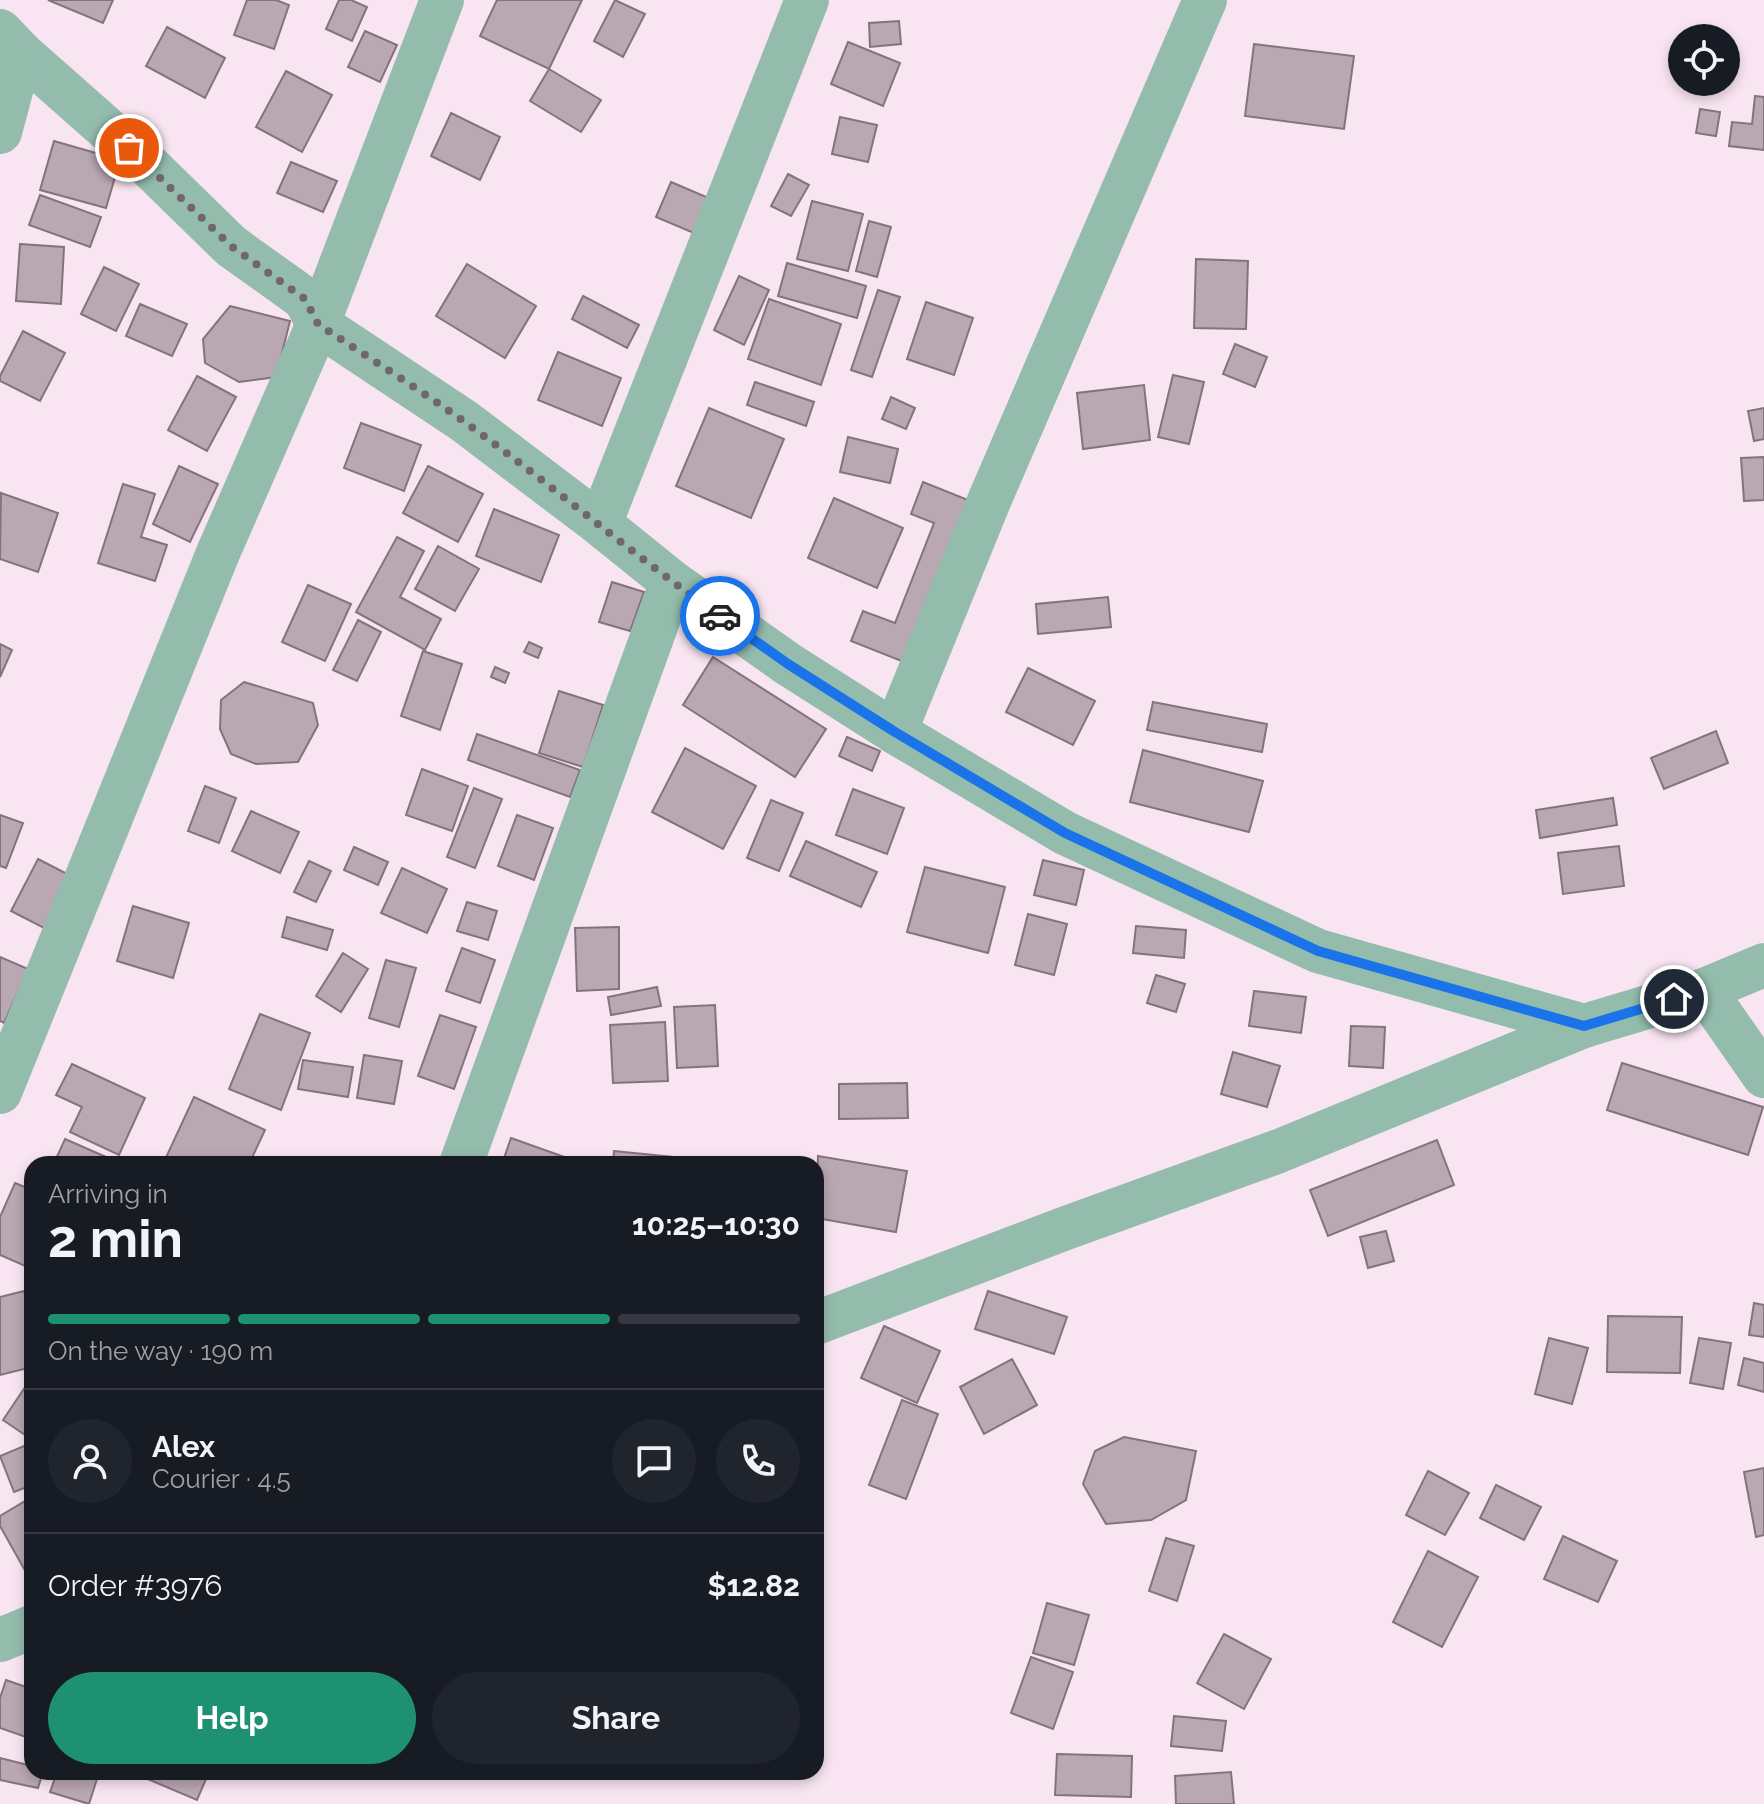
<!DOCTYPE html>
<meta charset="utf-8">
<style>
body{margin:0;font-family:Raleway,sans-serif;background:#20242c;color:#f1f3f6;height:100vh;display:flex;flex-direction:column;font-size:30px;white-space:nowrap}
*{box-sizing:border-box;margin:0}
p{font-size:26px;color:#9ea1a6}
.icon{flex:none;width:44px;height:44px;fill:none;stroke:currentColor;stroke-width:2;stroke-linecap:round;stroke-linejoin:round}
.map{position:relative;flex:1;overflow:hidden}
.side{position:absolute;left:24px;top:1156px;width:800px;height:624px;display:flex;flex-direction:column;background:#171b24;border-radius:24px;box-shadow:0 4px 12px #0003}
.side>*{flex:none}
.fabs{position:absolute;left:1668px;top:24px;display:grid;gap:16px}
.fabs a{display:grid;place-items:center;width:72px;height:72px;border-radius:50%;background:#171b24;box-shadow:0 4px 12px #0003;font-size:40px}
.pin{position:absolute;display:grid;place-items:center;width:68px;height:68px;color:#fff;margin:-34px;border:4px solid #fff;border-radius:50%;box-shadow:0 2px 8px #0007}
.courier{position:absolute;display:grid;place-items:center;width:80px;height:80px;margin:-40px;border:6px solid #1a73e8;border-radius:50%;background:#fff;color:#222;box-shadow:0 2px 10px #0007}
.head em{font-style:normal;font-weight:700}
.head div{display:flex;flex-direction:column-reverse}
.head{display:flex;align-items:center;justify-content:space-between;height:136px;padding:0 24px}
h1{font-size:52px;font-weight:700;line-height:60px}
.bar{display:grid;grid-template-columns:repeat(4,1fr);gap:12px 8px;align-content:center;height:96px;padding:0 24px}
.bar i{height:10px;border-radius:6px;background:#363941}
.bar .selected{background:#1f9173}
.bar p{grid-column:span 4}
.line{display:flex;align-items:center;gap:20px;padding:0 24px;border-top:2px solid #363941}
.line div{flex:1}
.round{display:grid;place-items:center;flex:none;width:84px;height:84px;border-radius:42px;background:#20242c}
.primary-button{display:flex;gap:16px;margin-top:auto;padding:16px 24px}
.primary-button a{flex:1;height:92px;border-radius:48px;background:#1f9173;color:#fff;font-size:32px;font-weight:700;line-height:92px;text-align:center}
.primary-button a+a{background:#20242c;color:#f1f3f6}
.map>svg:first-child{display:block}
</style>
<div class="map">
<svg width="1764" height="1804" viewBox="0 0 1764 1804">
<rect width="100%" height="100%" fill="#f8e5f1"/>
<g fill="#b9a7b2" stroke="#84737d" stroke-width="2">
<path d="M48 0H113L103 23Z"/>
<path d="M247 0H276L289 5 274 49 234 35Z"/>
<path d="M339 0H351L367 7 352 41 326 29Z"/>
<path d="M497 0H582L549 69 480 36Z"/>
<path d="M615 0 645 14 623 57 594 41Z"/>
<path d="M899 21 901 44 870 47 869 23Z"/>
<path d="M167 27 225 58 205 98 146 66Z"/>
<path d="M365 31 397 45 380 82 348 67Z"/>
<path d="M848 42 900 63 883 106 831 84Z"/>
<path d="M1254 44 1354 56 1344 129 1245 116Z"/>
<path d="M549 69 601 100 581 132 530 101Z"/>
<path d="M286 71 332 95 302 152 256 127Z"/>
<path d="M1755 96 1764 97V150L1729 146 1732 122 1752 124Z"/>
<path d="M1700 109 1720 112 1716 136 1696 133Z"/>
<path d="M451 113 500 137 480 180 431 156Z"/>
<path d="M840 117 877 125 868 162 832 154Z"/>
<path d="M54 141 120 160 106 208 40 190Z"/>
<path d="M291 162 337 181 323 212 277 193Z"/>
<path d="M788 174 809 185 791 216 771 206Z"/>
<path d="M671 182 711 199 696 234 656 217Z"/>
<path d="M40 195 101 217 90 247 29 225Z"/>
<path d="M812 201 863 214 848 271 797 259Z"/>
<path d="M869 221 891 227 877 277 856 271Z"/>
<path d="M20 244 64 247 61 304 16 301Z"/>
<path d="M1196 259 1248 261 1246 329 1194 328Z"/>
<path d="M787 263 866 286 857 318 778 296Z"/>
<path d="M467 264 536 306 505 358 436 316Z"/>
<path d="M104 267 139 284 116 331 81 314Z"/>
<path d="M739 276 769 290 744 345 714 330Z"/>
<path d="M878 290 900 297 872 377 851 370Z"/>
<path d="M583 296 639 325 627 348 572 319Z"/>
<path d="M769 299 841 324 821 385 748 359Z"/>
<path d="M926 302 973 318 954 375 907 359Z"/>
<path d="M140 304 187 324 172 356 126 336Z"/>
<path d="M230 306 290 321 276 377 239 382 205 363 203 339Z"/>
<path d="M23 331 65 353 40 401 0 381V376Z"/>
<path d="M1235 344 1267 357 1255 387 1223 374Z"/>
<path d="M558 352 621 378 602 426 538 400Z"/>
<path d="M1173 375 1204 382 1189 444 1158 437Z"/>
<path d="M197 376 236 397 207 451 168 430Z"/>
<path d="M755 382 814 402 806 426 747 405Z"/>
<path d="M1144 385 1150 440 1083 449 1077 393Z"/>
<path d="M891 397 915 408 906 429 882 419Z"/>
<path d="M709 408 784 439 751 518 676 486Z"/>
<path d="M1764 408V439L1754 441 1748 411Z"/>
<path d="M361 423 421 445 404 491 344 468Z"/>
<path d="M848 437 898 449 890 483 840 472Z"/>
<path d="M1764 457V500L1744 501 1741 458Z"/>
<path d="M179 466 218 484 190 542 153 524Z"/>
<path d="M428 466 483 494 458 542 403 513Z"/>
<path d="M923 482 983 506 919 668 851 641 863 611 895 623 934 523 911 514Z"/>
<path d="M123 484 155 494 141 537 167 545 155 581 98 563Z"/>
<path d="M1 493 58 513 38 572 0 559Z"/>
<path d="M834 498 903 528 877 588 808 558Z"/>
<path d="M494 509 559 535 541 582 476 556Z"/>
<path d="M397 537 424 551 400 597 441 619 425 650 356 612Z"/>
<path d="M438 546 479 569 455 611 415 589Z"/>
<path d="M612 582 644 592 630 631 599 622Z"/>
<path d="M308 585 351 604 325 661 282 642Z"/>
<path d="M1108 597 1111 627 1038 634 1036 604Z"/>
<path d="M358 620 381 632 357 681 333 670Z"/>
<path d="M529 642 542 648 538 658 524 652Z"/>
<path d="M0 644 12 650 0 677Z"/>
<path d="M423 651 462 664 440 730 401 716Z"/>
<path d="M713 657 826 729 795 777 683 705Z"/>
<path d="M495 667 509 673 505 683 491 677Z"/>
<path d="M1028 668 1095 701 1073 745 1006 712Z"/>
<path d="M244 682 313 703 318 725 298 762 256 764 231 754 220 729 221 700Z"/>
<path d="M559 691 603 705 583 767 539 753Z"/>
<path d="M1153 702 1267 724 1262 752 1147 730Z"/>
<path d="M1716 731 1728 763 1664 789 1651 758Z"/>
<path d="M477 734 580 770 570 797 468 760Z"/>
<path d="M847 737 880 751 872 771 839 756Z"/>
<path d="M685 748 756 786 723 849 652 812Z"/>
<path d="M1143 750 1263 781 1249 832 1130 802Z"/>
<path d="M422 769 468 786 452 831 406 815Z"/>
<path d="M205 786 236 798 219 843 188 831Z"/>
<path d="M474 788 502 799 475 868 447 857Z"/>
<path d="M853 789 904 808 887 854 836 835Z"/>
<path d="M1613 798 1617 825 1540 838 1536 810Z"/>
<path d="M771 800 803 813 779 871 747 858Z"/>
<path d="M251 811 299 832 280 873 232 851Z"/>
<path d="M0 815 23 823 6 868 0 866Z"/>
<path d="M517 815 553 828 534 880 498 866Z"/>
<path d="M806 841 877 872 861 907 790 876Z"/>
<path d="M1619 846 1624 886 1563 894 1558 853Z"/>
<path d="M354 847 388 862 378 885 344 870Z"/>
<path d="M38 859 71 876 44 928 11 911Z"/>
<path d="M1043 860 1084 870 1076 905 1034 895Z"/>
<path d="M309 861 331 871 316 902 294 892Z"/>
<path d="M925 867 1005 887 988 953 907 932Z"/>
<path d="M402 868 447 889 427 933 381 913Z"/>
<path d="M467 902 497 911 488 940 457 931Z"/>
<path d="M133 906 189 923 173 978 117 961Z"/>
<path d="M1028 914 1067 924 1054 975 1015 965Z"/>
<path d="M287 917 333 930 327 950 282 937Z"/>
<path d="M1136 926 1186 930 1184 958 1133 953Z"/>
<path d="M619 927V989L577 991 575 928Z"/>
<path d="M462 948 495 960 480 1003 446 991Z"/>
<path d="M343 953 368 969 341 1012 316 996Z"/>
<path d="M0 957 28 969 4 1023 0 1021Z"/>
<path d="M386 960 416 968 399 1027 369 1018Z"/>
<path d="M1156 975 1185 984 1176 1012 1147 1003Z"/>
<path d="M657 987 661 1006 611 1015 608 997Z"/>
<path d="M1254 991 1306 997 1301 1033 1249 1026Z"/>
<path d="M715 1005 718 1066 677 1068 674 1007Z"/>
<path d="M260 1014 310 1033 281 1110 229 1089Z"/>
<path d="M440 1015 476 1027 454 1089 418 1076Z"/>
<path d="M665 1022 668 1081 613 1083 610 1025Z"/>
<path d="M1351 1026 1385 1027 1383 1068 1349 1066Z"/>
<path d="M1233 1052 1280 1066 1267 1107 1221 1094Z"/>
<path d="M364 1055 402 1061 394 1104 357 1098Z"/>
<path d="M303 1060 353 1067 348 1097 298 1089Z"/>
<path d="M1622 1063 1763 1107 1748 1155 1607 1110Z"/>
<path d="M72 1064 145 1098 119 1155 70 1132 82 1107 56 1095Z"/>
<path d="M907 1083 908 1118 839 1119V1084Z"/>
<path d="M194 1097 265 1130 249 1164H163Z"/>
<path d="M511 1138 539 1148 584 1164H502Z"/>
<path d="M65 1139 122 1164H62L55 1161Z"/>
<path d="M1437 1140 1454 1185 1328 1236 1310 1190Z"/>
<path d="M614 1151 683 1158 682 1164H613Z"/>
<path d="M818 1156 907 1171 896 1232 816 1218Z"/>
<path d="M15 1183 32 1190V1269L0 1255V1217Z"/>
<path d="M1386 1231 1394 1261 1368 1268 1360 1237Z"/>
<path d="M24 1291 32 1324V1367L0 1375V1297Z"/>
<path d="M988 1291 1067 1317 1054 1354 975 1329Z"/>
<path d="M1754 1303 1764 1305V1337L1749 1335Z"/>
<path d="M1608 1316 1682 1317 1680 1373 1607 1372Z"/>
<path d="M884 1326 940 1351 917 1403 861 1378Z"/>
<path d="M1549 1338 1588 1348 1572 1404 1535 1394Z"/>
<path d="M1699 1338 1731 1343 1723 1389 1690 1383Z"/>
<path d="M1744 1358 1764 1363V1392L1738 1385Z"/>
<path d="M1012 1359 1037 1405 984 1434 960 1387Z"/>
<path d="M32 1377V1436L31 1439 3 1420Z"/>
<path d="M902 1400 938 1414 906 1499 869 1485Z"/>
<path d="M1124 1437 1196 1451 1186 1500 1151 1520 1106 1524 1083 1484 1095 1451Z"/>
<path d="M24 1446 32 1467V1485L14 1492 0 1456Z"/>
<path d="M1764 1468V1535L1756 1537 1744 1472Z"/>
<path d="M1428 1471 1469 1493 1445 1535 1406 1515Z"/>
<path d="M1496 1485 1541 1507 1524 1540 1480 1518Z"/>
<path d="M32 1497V1571L27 1574 0 1526V1516Z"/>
<path d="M1563 1536 1617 1561 1598 1602 1544 1579Z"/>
<path d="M1166 1538 1194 1546 1177 1601 1149 1591Z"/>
<path d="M1428 1551 1478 1577 1442 1647 1393 1622Z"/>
<path d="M1047 1603 1089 1615 1074 1665 1033 1653Z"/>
<path d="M1224 1634 1271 1659 1244 1709 1197 1683Z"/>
<path d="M1031 1657 1073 1672 1053 1729 1011 1713Z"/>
<path d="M6 1680 32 1689V1739L0 1728V1698Z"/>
<path d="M1174 1716 1226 1721 1222 1751 1171 1746Z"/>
<path d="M1057 1754 1132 1756 1131 1797 1055 1795Z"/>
<path d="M0 1758 32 1766V1772H43L38 1788 0 1780Z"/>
<path d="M57 1772H74L97 1779 89 1804 50 1792Z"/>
<path d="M131 1772H209L197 1800Z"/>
<path d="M1231 1772 1234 1804H1176L1175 1776Z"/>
</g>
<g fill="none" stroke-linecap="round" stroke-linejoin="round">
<g stroke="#93bcad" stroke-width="44">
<path d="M0 31 21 53 150 167 231 246 305 299 318 324 464 421 600 524 672 582 788 664 895 732 1065 833 1318 951 1584 1026"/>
<path d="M0 132 21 53"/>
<path d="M600 524 807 0"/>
<path d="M895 732 989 501 1205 0"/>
<path d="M1704 990 1764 1076"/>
<path d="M0 1092 218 553 318 324 442 0"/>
<path d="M461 1164 672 582"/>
<path d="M816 1323 1066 1228 1279 1151 1584 1026 1704 990 1764 965"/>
<path d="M0 1640 32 1627"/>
</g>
</g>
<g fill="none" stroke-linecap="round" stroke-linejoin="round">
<path stroke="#71666d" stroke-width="8" stroke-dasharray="0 14.4" d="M129 148 231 246 305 299 318 324C367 357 418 388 466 423 552 485 633 555 720 616"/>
<path stroke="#1a73e8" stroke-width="10" d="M720 616 788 664 895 732 1065 833 1318 951 1584 1026 1674 999"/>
</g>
</svg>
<div class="fabs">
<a><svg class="icon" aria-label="locate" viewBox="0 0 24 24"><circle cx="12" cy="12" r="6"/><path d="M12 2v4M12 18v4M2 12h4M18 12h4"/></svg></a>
</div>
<div class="pin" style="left:129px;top:148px;background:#ea580c"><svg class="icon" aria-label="bag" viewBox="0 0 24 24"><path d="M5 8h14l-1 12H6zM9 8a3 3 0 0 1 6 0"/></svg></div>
<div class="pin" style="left:1674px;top:999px;background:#1f2937"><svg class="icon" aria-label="home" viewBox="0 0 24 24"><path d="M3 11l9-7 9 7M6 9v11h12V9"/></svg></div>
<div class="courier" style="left:720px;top:616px"><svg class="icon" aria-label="car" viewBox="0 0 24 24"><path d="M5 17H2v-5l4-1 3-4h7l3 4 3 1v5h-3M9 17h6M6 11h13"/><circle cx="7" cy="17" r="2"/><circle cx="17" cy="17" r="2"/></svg></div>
<section class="side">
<div class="head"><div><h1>2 min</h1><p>Arriving in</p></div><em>10:25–10:30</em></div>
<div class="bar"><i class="selected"></i><i class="selected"></i><i class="selected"></i><i></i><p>On the way · 190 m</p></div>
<div class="line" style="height:144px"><a class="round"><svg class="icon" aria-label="person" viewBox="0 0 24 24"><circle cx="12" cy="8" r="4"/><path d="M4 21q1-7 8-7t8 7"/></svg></a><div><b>Alex</b><p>Courier · 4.5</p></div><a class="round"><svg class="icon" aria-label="chat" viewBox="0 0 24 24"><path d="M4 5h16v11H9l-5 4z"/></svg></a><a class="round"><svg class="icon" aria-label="phone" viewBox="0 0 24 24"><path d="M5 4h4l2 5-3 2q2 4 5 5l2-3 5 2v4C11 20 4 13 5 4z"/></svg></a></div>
<div class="line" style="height:104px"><div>Order #3976</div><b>$12.82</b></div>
<div class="primary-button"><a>Help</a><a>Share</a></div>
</section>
</div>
